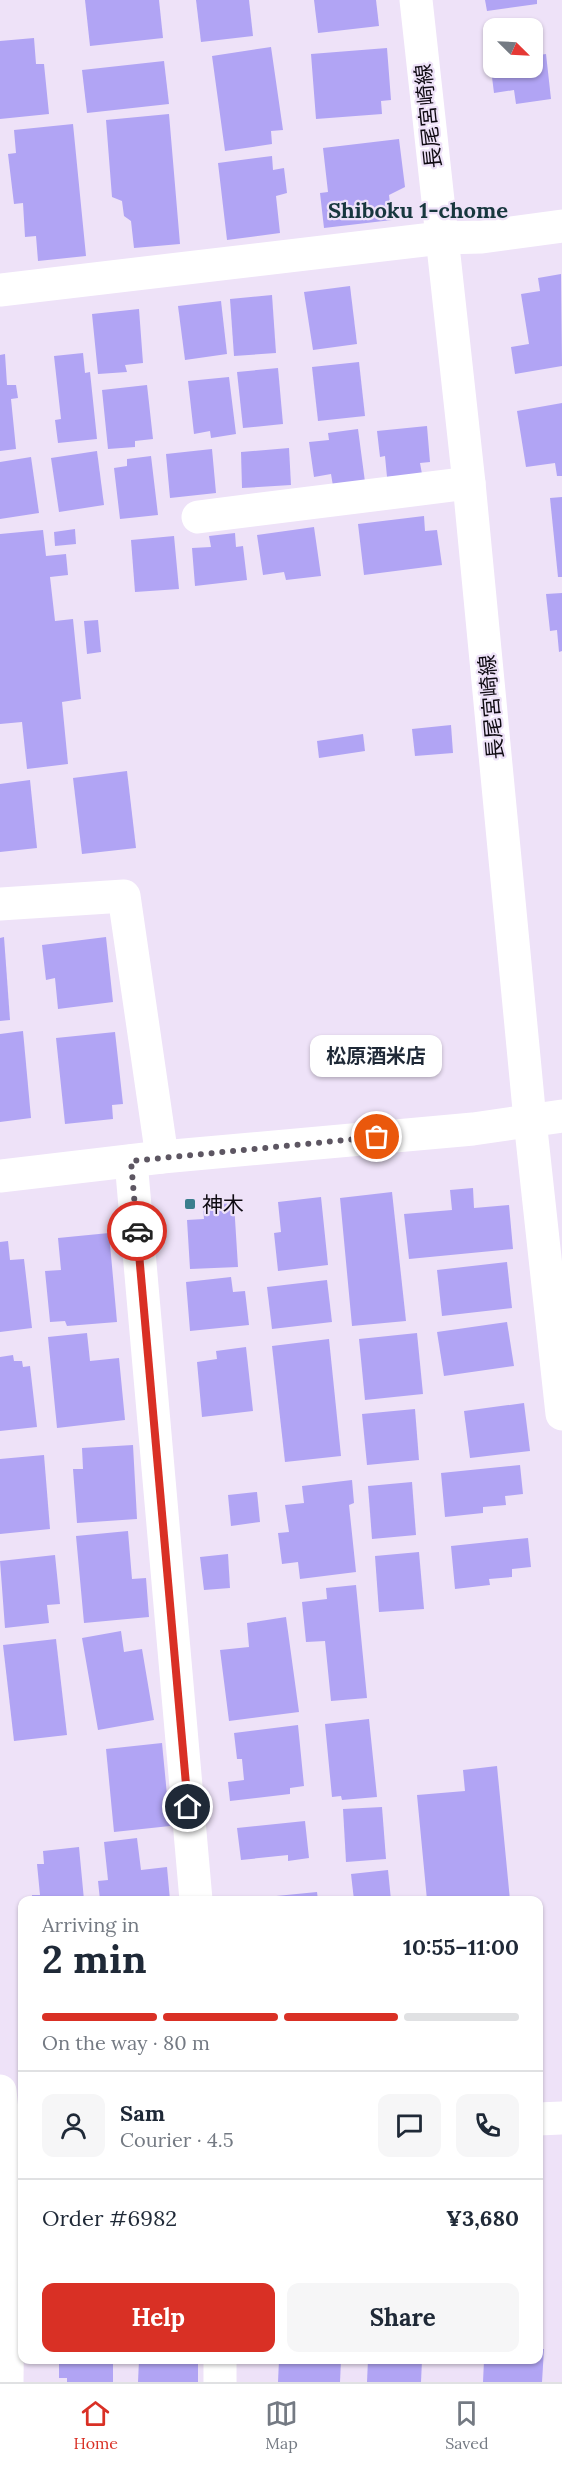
<!DOCTYPE html>
<meta charset="utf-8">
<style>
body{margin:0;font-family:Lora,"Noto Sans JP",serif;background:#f6f6f7;color:#1f2937;height:100vh;display:flex;flex-direction:column;font-size:22px;white-space:nowrap}
*{box-sizing:border-box;margin:0}
p{font-size:20px;color:#747a83}
.icon{flex:none;width:33px;height:33px;fill:none;stroke:currentColor;stroke-width:2;stroke-linecap:round;stroke-linejoin:round}
.map{position:relative;flex:1;overflow:hidden}
.panel{position:absolute;left:18px;top:1896px;width:525px;height:468px;display:flex;flex-direction:column;background:#fff;border-radius:12px;box-shadow:0 2px 4px #0004}
.panel>*{flex:none}
.needle{width:39px;rotate:114deg}
.fabs{position:absolute;left:483px;top:18px;display:grid;gap:12px}
.fabs a{display:grid;place-items:center;width:60px;height:60px;border-radius:12px;background:#fff;box-shadow:0 2px 4px #0004;font-size:30px}
.pin{position:absolute;display:grid;place-items:center;width:51px;height:51px;color:#fff;margin:-26px;border:3px solid #fff;border-radius:50%;box-shadow:0 2px 6px #0007}
.courier{position:absolute;display:grid;place-items:center;width:60px;height:60px;margin:-30px;border:4px solid #d93025;border-radius:50%;background:#fff;color:#222;box-shadow:0 2px 8px #0007}
.bubble{position:absolute;height:42px;border-radius:12px;background:#fff;box-shadow:0 2px 4px #0004;font-size:20px;font-weight:700;line-height:42px;text-align:center}
.head em{font-style:normal;font-weight:700}
.head div{display:flex;flex-direction:column-reverse}
.head{display:flex;align-items:center;justify-content:space-between;height:102px;padding:0 24px}
h1{font-size:39px;font-weight:700;line-height:45px}
.bar{display:grid;grid-template-columns:repeat(4,1fr);gap:9px 6px;align-content:center;height:72px;padding:0 24px}
.bar i{height:8px;border-radius:4px;background:#e0e1e3}
.bar .current{background:#d93025}
.bar p{grid-column:span 4}
.line{display:flex;align-items:center;gap:15px;padding:0 24px;border-top:2px solid #e0e1e3}
.line div{flex:1}
.round{display:grid;place-items:center;flex:none;width:63px;height:63px;border-radius:12px;background:#f6f6f7}
.primary-button{display:flex;gap:12px;margin-top:auto;padding:12px 24px}
.primary-button a{flex:1;height:69px;border-radius:12px;background:#d93025;color:#fff;font-size:24px;font-weight:700;line-height:69px;text-align:center}
.primary-button a+a{background:#f6f6f7;color:#1f2937}
.tab-bar{display:flex;justify-content:space-around;align-items:center;height:84px;border-top:2px solid #e0e1e3;background:#fff;font-size:16px;color:#747a83}
.tab-bar a{display:grid;justify-items:center;gap:3px}
.tab-bar .current{color:#d93025}
.map>svg:first-child{display:block}
</style>
<div class="map">
<svg width="562" height="2382" viewBox="0 0 562 2382">
<rect width="100%" height="100%" fill="#eee2f8"/>
<g fill="#b1a4f4">
<path d="M85 0H159L163 38 90 46Z"/>
<path d="M196 0H249L253 36 201 42Z"/>
<path d="M314 0H376L379 26 318 33Z"/>
<path d="M485 0H537V4L487 11Z"/>
<path d="M34 38 36 64H44L49 114 0 119V41Z"/>
<path d="M271 47 283 130 271 131 272 144 225 151 212 56Z"/>
<path d="M387 48 391 100 381 101 382 114 316 119 311 54Z"/>
<path d="M546 54 551 99 516 104 514 90 494 93 490 61H494V68H532V56Z"/>
<path d="M164 61 169 104 87 113 82 70Z"/>
<path d="M169 114 180 244 134 248 131 221 124 216 122 201 112 197 106 120Z"/>
<path d="M73 124 86 256 38 261 36 236 25 237 23 203 14 204 8 154 16 153 14 130Z"/>
<path d="M399 139 405 187 389 195 392 220 324 228 320 193 328 192 323 148Z"/>
<path d="M272 156 273 170 284 168 287 193 276 196 280 233 227 240 218 163Z"/>
<path d="M561 274 562 366 515 374 511 347 529 344 521 294 540 291 538 278Z"/>
<path d="M350 286 357 344 313 350 304 292Z"/>
<path d="M272 295 276 353 234 356 230 299Z"/>
<path d="M221 301 227 354 185 360 178 306Z"/>
<path d="M139 309 143 363 125 365 127 372 98 374 92 314Z"/>
<path d="M83 353 85 373 90 372 97 439 58 443 55 420 61 419 54 356Z"/>
<path d="M5 354 7 385H16L18 398 11 399 16 449 0 451V355Z"/>
<path d="M359 362 365 416 318 421 312 367Z"/>
<path d="M278 368 283 424 243 428 237 372Z"/>
<path d="M229 377 236 434 211 438 210 431 194 434 188 381Z"/>
<path d="M147 385 153 439 135 441V447L108 449 102 390Z"/>
<path d="M562 403V476H557L555 463 526 467 517 411Z"/>
<path d="M427 426 430 462 420 463 422 474 387 477 385 456 380 457 377 431Z"/>
<path d="M358 429 365 482 333 486 331 474 314 477 309 442 329 440 328 433Z"/>
<path d="M289 448 291 485 242 488 241 452Z"/>
<path d="M212 449 216 493 170 498 166 454Z"/>
<path d="M97 451 104 505 59 512 51 458Z"/>
<path d="M151 456 158 515 120 519 114 468 127 466V459Z"/>
<path d="M31 457 39 513 0 519V462Z"/>
<path d="M562 497V577H558L550 498Z"/>
<path d="M424 516 425 531 437 530 442 565 364 575 358 524Z"/>
<path d="M314 527 321 576 286 580 284 572 263 575 257 535Z"/>
<path d="M75 529 76 544 55 546 54 532Z"/>
<path d="M43 530 46 556 66 554 68 575 50 577 55 621 73 619 81 699 62 702 68 764 27 769 22 722 0 724V534Z"/>
<path d="M235 533 236 547 243 546 247 580 195 586 192 548 211 547 209 536Z"/>
<path d="M174 536 179 589 135 592 131 540Z"/>
<path d="M562 593V651L559 652 557 630 550 631 546 594Z"/>
<path d="M98 620 101 652 87 654 84 621Z"/>
<path d="M451 725 453 753 415 756 412 729Z"/>
<path d="M363 734 365 751 319 758 317 741Z"/>
<path d="M127 771 136 848 82 854 73 778Z"/>
<path d="M30 780 37 848 0 852V784Z"/>
<path d="M4 937 10 1020 0 1021V938Z"/>
<path d="M106 937 113 1002 58 1009 55 978 46 980 42 945Z"/>
<path d="M23 1031 31 1118 0 1122V1034Z"/>
<path d="M115 1032 123 1104 112 1105 113 1119 65 1124 56 1038Z"/>
<path d="M473 1188 474 1208 509 1205 513 1249 409 1259 404 1214 452 1210 450 1190Z"/>
<path d="M392 1192 406 1321 352 1326 340 1198Z"/>
<path d="M321 1197 328 1265 278 1271 274 1233 281 1232 278 1202Z"/>
<path d="M234 1203 238 1267 190 1269 187 1220 204 1219 203 1205Z"/>
<path d="M109 1233 117 1322 67 1326 65 1321 50 1322 45 1271 61 1270 58 1238Z"/>
<path d="M8 1241 10 1260 24 1259 32 1328 0 1332V1242Z"/>
<path d="M507 1262 512 1308 442 1316 437 1270Z"/>
<path d="M231 1277 233 1292 245 1291 249 1325 190 1331 186 1282Z"/>
<path d="M327 1280 332 1322 272 1329 267 1287Z"/>
<path d="M507 1322 514 1366 444 1376 437 1332Z"/>
<path d="M87 1333 90 1361 119 1358 125 1420 57 1428 48 1337Z"/>
<path d="M417 1333 423 1394 365 1400 359 1339Z"/>
<path d="M329 1339 341 1456 285 1462 272 1346Z"/>
<path d="M246 1347 253 1411 202 1417 197 1362 217 1359 216 1351Z"/>
<path d="M13 1355 14 1361H22L23 1367 30 1366 37 1427 0 1431V1357Z"/>
<path d="M524 1403 530 1451 470 1458 464 1411Z"/>
<path d="M415 1409 419 1460 367 1465 362 1414Z"/>
<path d="M133 1445 137 1519 77 1523 73 1469H83L82 1448Z"/>
<path d="M44 1455 50 1529 0 1534V1459Z"/>
<path d="M520 1465 523 1494 505 1496 506 1505 483 1507V1513L445 1517 441 1473Z"/>
<path d="M352 1480 354 1503 349 1505 356 1572 300 1579 298 1562 282 1564 278 1533 289 1532 285 1505 304 1503 302 1486Z"/>
<path d="M412 1482 416 1535 372 1539 368 1486Z"/>
<path d="M257 1492 260 1522 231 1526 228 1495Z"/>
<path d="M128 1531 132 1579 146 1578 149 1617 84 1623 76 1536Z"/>
<path d="M528 1538 531 1567 512 1569V1577L489 1579 490 1585 455 1589 451 1546Z"/>
<path d="M419 1552 424 1609 379 1612 375 1556Z"/>
<path d="M228 1554 230 1588 204 1590 200 1557Z"/>
<path d="M55 1555 60 1604 47 1605 49 1623 5 1628 0 1561Z"/>
<path d="M356 1585 367 1698 331 1701 325 1641 306 1642 302 1602 327 1599 326 1588Z"/>
<path d="M286 1617 299 1712 229 1721 220 1650 249 1647 247 1623Z"/>
<path d="M121 1631 124 1652 142 1649 154 1720 98 1730 82 1638Z"/>
<path d="M56 1639 67 1735 14 1741 3 1645Z"/>
<path d="M369 1719 377 1797 342 1800 341 1796 332 1797 325 1724Z"/>
<path d="M298 1725 304 1786 290 1788V1794L230 1801 228 1782 244 1780 242 1759H237L234 1733Z"/>
<path d="M162 1743 170 1826 114 1832 106 1749Z"/>
<path d="M497 1766 510 1900H427L417 1795 465 1791 463 1770Z"/>
<path d="M382 1807 386 1859 346 1862 343 1809Z"/>
<path d="M305 1821 309 1858 288 1861V1855L241 1860 237 1828Z"/>
<path d="M137 1838 141 1870 167 1867 170 1900H100L98 1881 108 1880 104 1842Z"/>
<path d="M79 1847 84 1900H32V1895H40L37 1864H44L43 1851Z"/>
<path d="M388 1870 391 1900H354L351 1874Z"/>
<path d="M317 1892 318 1900H267L266 1897Z"/>
<rect x="538" y="2174" width="3" height="28"/>
<path d="M538 2349H544L542 2382H483L484 2360H538Z"/>
<path d="M59 2360H113V2382H67V2378H59Z"/>
<path d="M139 2360H198V2382H138Z"/>
<path d="M279 2360H341L340 2382H278Z"/>
<path d="M368 2360H422L421 2382H367Z"/>
</g>
<g fill="none" stroke-linecap="round" stroke-linejoin="round">
<g stroke="#fff" stroke-width="33">
<path d="M416 0 469 483 530 1120 562 1414"/>
<path d="M0 290 441 238 482 237 562 226"/>
<path d="M198 517 469 483"/>
<path d="M0 904 124 896 162 1157"/>
<path d="M131 1161 196 1900"/>
<path d="M0 1176 162 1157 473 1129 562 1116"/>
<path d="M0 2091 9 2181 7 2382"/>
<path d="M538 2119 562 2118"/>
<path d="M220 2360V2382"/>
</g>
</g>
<g fill="none" stroke-linecap="round" stroke-linejoin="round">
<path stroke="#5d5662" stroke-width="6" stroke-dasharray="0 10.8" d="M137 1231 131 1161 377 1137"/>
<path stroke="#d93025" stroke-width="8" d="M137 1231 188 1807"/>
</g>
<rect fill="#3a7e8d" stroke="#eee2f8" stroke-width="2" x="184" y="1198" width="12" height="12" rx="3"/>
<g text-anchor="middle" dominant-baseline="central" stroke-width="4.5" stroke-linejoin="round" paint-order="stroke">
<g font-size="21" fill="#0f0b12" stroke="#eee2f8">
<text transform="translate(428 116) rotate(-96)">長尾宮崎線</text>
<text transform="translate(491 707) rotate(-95)">長尾宮崎線</text>
</g>
<g font-size="21" fill="#0f0b12" stroke="#eee2f8" text-anchor="start">
<text x="202" y="1204">神木</text>
</g>
<g font-size="22" font-weight="bold" fill="#17373e" stroke="#eee2f8">
<text x="418" y="210">Shiboku 1-chome</text>
</g>
</g>
</svg>
<div class="fabs">
<a><svg class="needle" viewBox="-14 -14 28 28"><path d="M0-13l5 13h-10z" fill="#e53935"/><path d="M0 13l5-13h-10z" fill="#747a83"/></svg></a>
</div>
<div class="pin" style="left:377px;top:1137px;background:#ea580c"><svg class="icon" aria-label="bag" viewBox="0 0 24 24"><path d="M5 8h14l-1 12H6zM9 8a3 3 0 0 1 6 0"/></svg></div>
<div class="pin" style="left:188px;top:1807px;background:#1f2937"><svg class="icon" aria-label="home" viewBox="0 0 24 24"><path d="M3 11l9-7 9 7M6 9v11h12V9"/></svg></div>
<div class="courier" style="left:137px;top:1231px"><svg class="icon" aria-label="car" viewBox="0 0 24 24"><path d="M5 17H2v-5l4-1 3-4h7l3 4 3 1v5h-3M9 17h6M6 11h13"/><circle cx="7" cy="17" r="2"/><circle cx="17" cy="17" r="2"/></svg></div>
<div class="bubble" style="left:310px;top:1035px;width:132px">松原酒米店</div>
<section class="panel">
<div class="head"><div><h1>2 min</h1><p>Arriving in</p></div><em>10:55–11:00</em></div>
<div class="bar"><i class="current"></i><i class="current"></i><i class="current"></i><i></i><p>On the way · 80 m</p></div>
<div class="line" style="height:108px"><a class="round"><svg class="icon" aria-label="person" viewBox="0 0 24 24"><circle cx="12" cy="8" r="4"/><path d="M4 21q1-7 8-7t8 7"/></svg></a><div><b>Sam</b><p>Courier · 4.5</p></div><a class="round"><svg class="icon" aria-label="chat" viewBox="0 0 24 24"><path d="M4 5h16v11H9l-5 4z"/></svg></a><a class="round"><svg class="icon" aria-label="phone" viewBox="0 0 24 24"><path d="M5 4h4l2 5-3 2q2 4 5 5l2-3 5 2v4C11 20 4 13 5 4z"/></svg></a></div>
<div class="line" style="height:78px"><div>Order #6982</div><b>¥3,680</b></div>
<div class="primary-button"><a>Help</a><a>Share</a></div>
</section>
</div>
<nav class="tab-bar">
<a class="current"><svg class="icon" aria-label="home" viewBox="0 0 24 24"><path d="M3 11l9-7 9 7M6 9v11h12V9"/></svg>Home</a>
<a><svg class="icon" aria-label="map" viewBox="0 0 24 24"><path d="M3 6l6-2 6 2 6-2v14l-6 2-6-2-6 2zM9 4v14M15 6v14"/></svg>Map</a>
<a><svg class="icon" aria-label="saved" viewBox="0 0 24 24"><path d="M7 4h10v16l-5-4-5 4z"/></svg>Saved</a>
</nav>
